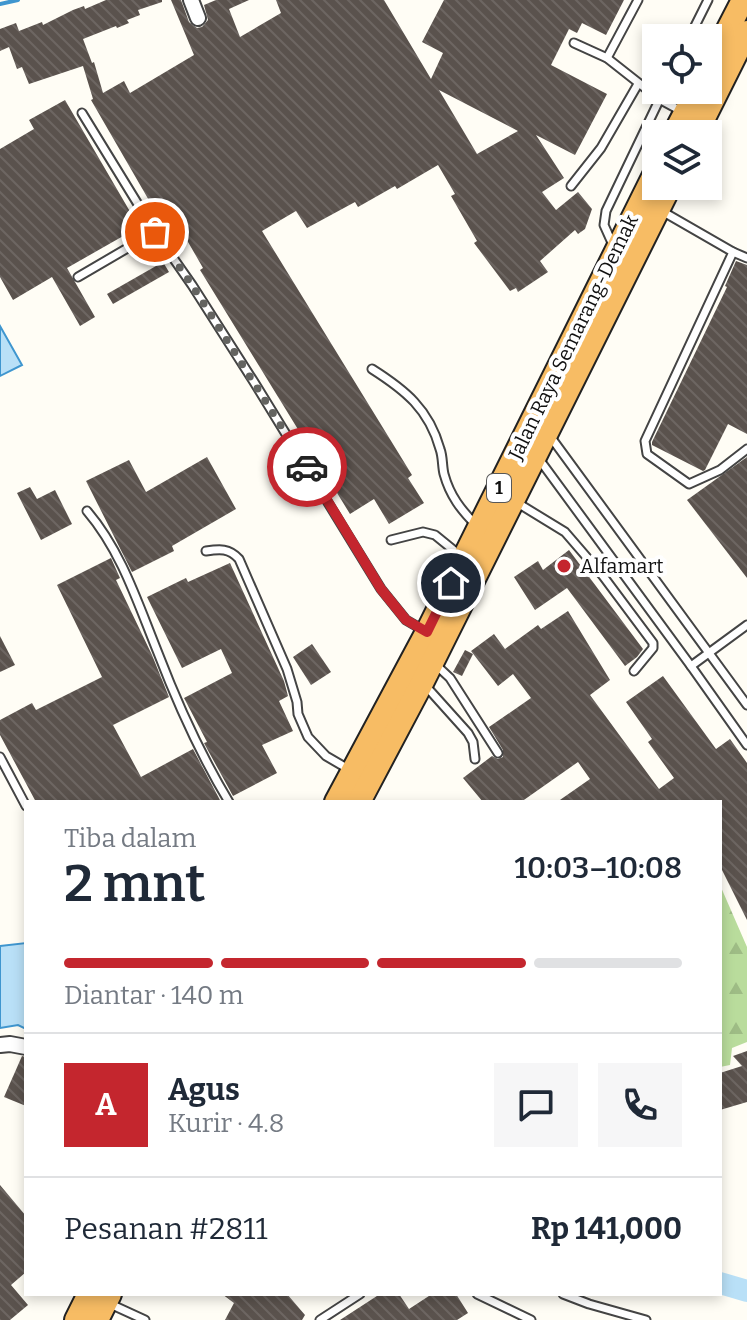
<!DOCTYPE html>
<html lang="id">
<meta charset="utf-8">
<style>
body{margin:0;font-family:Bitter,serif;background:#f6f6f7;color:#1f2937;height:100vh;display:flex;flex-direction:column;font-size:30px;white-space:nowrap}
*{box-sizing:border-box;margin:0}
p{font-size:26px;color:#747a83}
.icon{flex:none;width:44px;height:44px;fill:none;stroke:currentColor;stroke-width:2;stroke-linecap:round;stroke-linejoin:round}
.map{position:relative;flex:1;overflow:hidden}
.drawer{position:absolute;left:24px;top:800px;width:698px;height:496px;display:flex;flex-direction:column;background:#fff;border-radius:0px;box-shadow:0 4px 12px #0003}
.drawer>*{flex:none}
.buttons{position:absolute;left:642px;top:24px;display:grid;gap:16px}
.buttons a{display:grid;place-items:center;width:80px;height:80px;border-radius:0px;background:#fff;box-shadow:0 4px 12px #0003;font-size:40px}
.pin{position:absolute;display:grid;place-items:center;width:68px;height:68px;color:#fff;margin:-34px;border:4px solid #fff;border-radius:50%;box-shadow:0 2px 8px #0007}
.courier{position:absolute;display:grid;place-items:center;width:80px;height:80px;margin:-40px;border:6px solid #c4262e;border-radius:50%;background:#fff;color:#222;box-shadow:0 2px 10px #0007}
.headline em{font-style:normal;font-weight:600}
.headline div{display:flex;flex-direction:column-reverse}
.headline{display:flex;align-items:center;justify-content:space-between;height:136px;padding:0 40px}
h1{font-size:52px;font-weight:600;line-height:60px}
.bar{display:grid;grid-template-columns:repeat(4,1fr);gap:12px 8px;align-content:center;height:96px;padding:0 40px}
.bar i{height:10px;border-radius:6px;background:#e0e1e3}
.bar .active{background:#c4262e}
.bar p{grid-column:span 4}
.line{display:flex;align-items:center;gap:20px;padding:0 40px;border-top:2px solid #e0e1e3}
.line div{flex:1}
.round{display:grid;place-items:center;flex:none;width:84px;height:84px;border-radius:0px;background:#f6f6f7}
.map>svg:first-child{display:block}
</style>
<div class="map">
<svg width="747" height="1320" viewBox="0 0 747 1320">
<defs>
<pattern id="forest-firs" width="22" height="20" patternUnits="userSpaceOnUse" patternTransform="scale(2)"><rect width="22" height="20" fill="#b9dc9c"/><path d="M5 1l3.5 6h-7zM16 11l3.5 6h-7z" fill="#9ebc85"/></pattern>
<pattern id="building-back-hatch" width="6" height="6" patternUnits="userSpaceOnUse" patternTransform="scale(2)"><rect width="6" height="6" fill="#5a524d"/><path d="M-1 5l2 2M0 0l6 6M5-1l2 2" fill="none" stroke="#6d6662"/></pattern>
</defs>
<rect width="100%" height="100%" fill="#fffdf5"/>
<path fill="url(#forest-firs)" d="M720 885 747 947V1042L732 1048 730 1065 720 1067Z"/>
<g fill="#b9e0f7" stroke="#3f96cf" stroke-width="2">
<path d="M0 326 22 365 0 376Z"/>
<path d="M26 943V1029L18 1025 0 1028V946Z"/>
</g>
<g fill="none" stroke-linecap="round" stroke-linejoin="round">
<path stroke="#3f96cf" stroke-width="4" d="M0 4 18 0"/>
<path stroke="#b9e0f7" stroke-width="22" d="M720 1283 747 1291"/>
</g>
<g fill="url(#building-back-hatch)" fill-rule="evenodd">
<path d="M106 0H162V2L138 10 140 15 127 20 129 23 117 28 116 26 83 39 92 63 94 62 103 93 124 81 130 93 194 55 171 0H181L189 22 197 28 202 27 208 20 204 5 216 0H249L229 9 240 37 281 13 276 0H384L431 79 443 53 422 42 444 0H624L606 35 582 23 577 33 569 29 551 65 607 94 575 155 536 135 564 178 542 192 556 210 578 192 592 209 585 229 578 234 575 230 540 261 548 272 518 292 516 288 510 291 474 243 477 241 451 196 455 194 438 165 397 189 395 186 358 207 355 202 307 228 296 211 262 231 412 475 408 478 424 503 389 524 374 499 350 514 200 270 203 268 165 202 154 209 91 100 93 99 83 66 29 84 22 67 17 69 9 47 0 51V29L16 23 19 31 42 22 43 25 73 10 84 6 85 9ZM439 90 518 131 477 154Z"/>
<path d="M65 100 139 227 67 268 95 317 80 326 52 277 13 300 0 277V149L34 129 29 120Z"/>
<path d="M736 261 747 265V434L728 424 705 470 703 471 652 445V442L727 287 725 286Z"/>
<path d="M163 262 169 272 113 304 107 294Z"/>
<path d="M207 457 236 509 172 546 174 551 132 572 86 481 129 460 146 492Z"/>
<path d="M747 457V578L687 500Z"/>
<path d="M30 487 37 499 55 490 72 524 41 540 17 493Z"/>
<path d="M569 550 643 649 637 657 625 666 567 588 535 610 514 577 538 561 543 570Z"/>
<path d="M111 558 120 578 116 580 152 655 169 697 113 725 141 777 193 749 221 802H36L0 735V720L32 703 36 710 102 677 57 585Z"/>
<path d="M230 563 284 681 288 696 279 701 293 731 262 745 277 773 233 796 205 745 204 743 207 742 184 698 232 673 221 649 182 668 147 597 186 578 188 582Z"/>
<path d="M568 611 610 680 590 695 659 789 674 778 648 742 652 739 626 702 663 676 716 749 730 739 747 763V920L720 866V802H557L590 779 578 762 521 802H483L463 778 492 756 498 759 503 757V750L489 727 531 698 513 674 498 686 471 651 494 634 505 649 538 625 541 629Z"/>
<path d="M0 636 15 665 0 672Z"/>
<path d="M312 644 331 672 311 685 293 657Z"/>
<path d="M465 650 473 654 462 676 453 672Z"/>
<path d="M747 1051V1102L720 1110V1073L742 1066 733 1056Z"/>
<path d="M22 1056 26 1057V1106L4 1097Z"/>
<path d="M0 1185 26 1216V1272L11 1285 28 1305 10 1320H0Z"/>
<path d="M222 1294H287L305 1315 302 1320H225L234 1303Z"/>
<path d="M380 1294H399L409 1309 432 1294H456L468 1313 457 1320H340Z"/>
</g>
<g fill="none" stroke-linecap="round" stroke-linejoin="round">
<defs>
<g id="service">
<path d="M689 38 708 0"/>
<path d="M574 43 607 58 659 99 683 112"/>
<path d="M607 58 638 0"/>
<path d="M82 113 155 232"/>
<path d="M571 186 601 148 638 84"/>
<path d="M660 210 733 252 645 441 647 454 689 484 720 470 747 449"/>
<path d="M613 245 604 225 606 211 664 90"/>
<path d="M733 252 747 258"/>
<path d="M78 277 155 232 192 285 254 382 381 589 406 620 425 631"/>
<path d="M372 369C405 390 429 409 440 449 443 457 442 466 444 474 450 496 461 510 477 526"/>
<path d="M550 436 747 705"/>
<path d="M539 459 691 666 747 745"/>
<path d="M516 502 565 532 603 576 653 643V648L634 671"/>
<path d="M87 511C122 552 138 604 158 653 178 705 200 754 229 802"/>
<path d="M391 540 423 532 435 535 462 557"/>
<path d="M206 551C220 549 229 548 239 559L287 669 297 702 298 714 308 737 326 756 350 770"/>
<path d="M435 664 450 678 498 753"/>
<path d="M691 666 747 625"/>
<path d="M424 684 468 733 473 742 475 759"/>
<path d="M0 757 26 806"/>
<path d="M477 1294 531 1320"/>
<path d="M563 1294 589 1304 646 1320"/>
<path d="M108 1303 145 1320"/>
<path d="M320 1320 360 1294"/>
</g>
<g id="minor">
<path d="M191 0 198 18"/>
<path d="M0 1045 10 1044 26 1047"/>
</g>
<g id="trunk">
<path d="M708 68 743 0"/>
<path d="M674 134 697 90"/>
<path d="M696 134 747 32"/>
<path d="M336 802 427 632 656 171"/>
<path d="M359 802 422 683 670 186"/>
<path d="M76 1320 89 1294"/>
<path d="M97 1320 110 1294"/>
</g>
</defs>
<use href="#service" stroke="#444" stroke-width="11"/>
<use href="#minor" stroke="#444" stroke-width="18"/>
<use href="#trunk" stroke="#222" stroke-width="26"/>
<use href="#service" stroke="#fff" stroke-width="7"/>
<use href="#minor" stroke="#fff" stroke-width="14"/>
<use href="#trunk" stroke="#f7bc64" stroke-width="22"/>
</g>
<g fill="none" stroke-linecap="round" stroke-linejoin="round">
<path stroke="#646461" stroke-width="8" stroke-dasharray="0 14.4" d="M155 232 192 285 307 467"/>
<path stroke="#c4262e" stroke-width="10" d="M307 467 381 589 406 620 427 632 451 583"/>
</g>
<circle fill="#c4262e" stroke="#fff" stroke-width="3" cx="564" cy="566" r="8"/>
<g text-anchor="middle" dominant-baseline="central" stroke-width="8" stroke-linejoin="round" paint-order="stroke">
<rect fill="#fff" stroke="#585858" stroke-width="2" x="487" y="474" width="24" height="28" rx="6"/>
<g font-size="18" font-weight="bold" fill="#111">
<text x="499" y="488">1</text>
</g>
<g font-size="20" fill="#111" stroke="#fff">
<text transform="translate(573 337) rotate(-64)">Jalan Raya Semarang-Demak</text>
</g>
<g font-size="20" fill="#111" stroke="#fff" text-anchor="start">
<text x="580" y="566">Alfamart</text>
</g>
</g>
</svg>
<div class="buttons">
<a><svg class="icon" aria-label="locate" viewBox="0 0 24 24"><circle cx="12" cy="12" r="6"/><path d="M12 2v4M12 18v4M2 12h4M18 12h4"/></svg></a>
<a><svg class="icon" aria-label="layers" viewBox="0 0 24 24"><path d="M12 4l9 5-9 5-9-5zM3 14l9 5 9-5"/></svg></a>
</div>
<div class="pin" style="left:155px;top:232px;background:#ea580c"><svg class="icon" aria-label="bag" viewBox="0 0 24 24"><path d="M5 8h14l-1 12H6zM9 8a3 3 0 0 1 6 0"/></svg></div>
<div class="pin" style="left:451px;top:583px;background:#1f2937"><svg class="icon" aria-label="home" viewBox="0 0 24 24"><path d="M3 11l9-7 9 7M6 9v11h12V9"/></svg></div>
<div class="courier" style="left:307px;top:467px"><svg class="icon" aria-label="car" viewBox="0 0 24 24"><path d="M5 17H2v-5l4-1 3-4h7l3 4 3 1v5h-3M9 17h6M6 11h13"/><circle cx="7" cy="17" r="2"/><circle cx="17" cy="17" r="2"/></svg></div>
<section class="drawer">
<div class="headline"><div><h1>2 mnt</h1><p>Tiba dalam</p></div><em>10:03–10:08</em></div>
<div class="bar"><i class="active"></i><i class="active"></i><i class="active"></i><i></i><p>Diantar · 140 m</p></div>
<div class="line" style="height:144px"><b class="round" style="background:#c4262e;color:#fff">A</b><div><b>Agus</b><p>Kurir · 4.8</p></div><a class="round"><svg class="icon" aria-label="chat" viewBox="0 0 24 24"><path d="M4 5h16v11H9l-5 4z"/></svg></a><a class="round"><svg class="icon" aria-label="phone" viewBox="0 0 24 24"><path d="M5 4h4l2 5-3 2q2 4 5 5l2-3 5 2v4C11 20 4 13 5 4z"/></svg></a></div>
<div class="line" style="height:104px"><div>Pesanan #2811</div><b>Rp 141,000</b></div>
</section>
</div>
